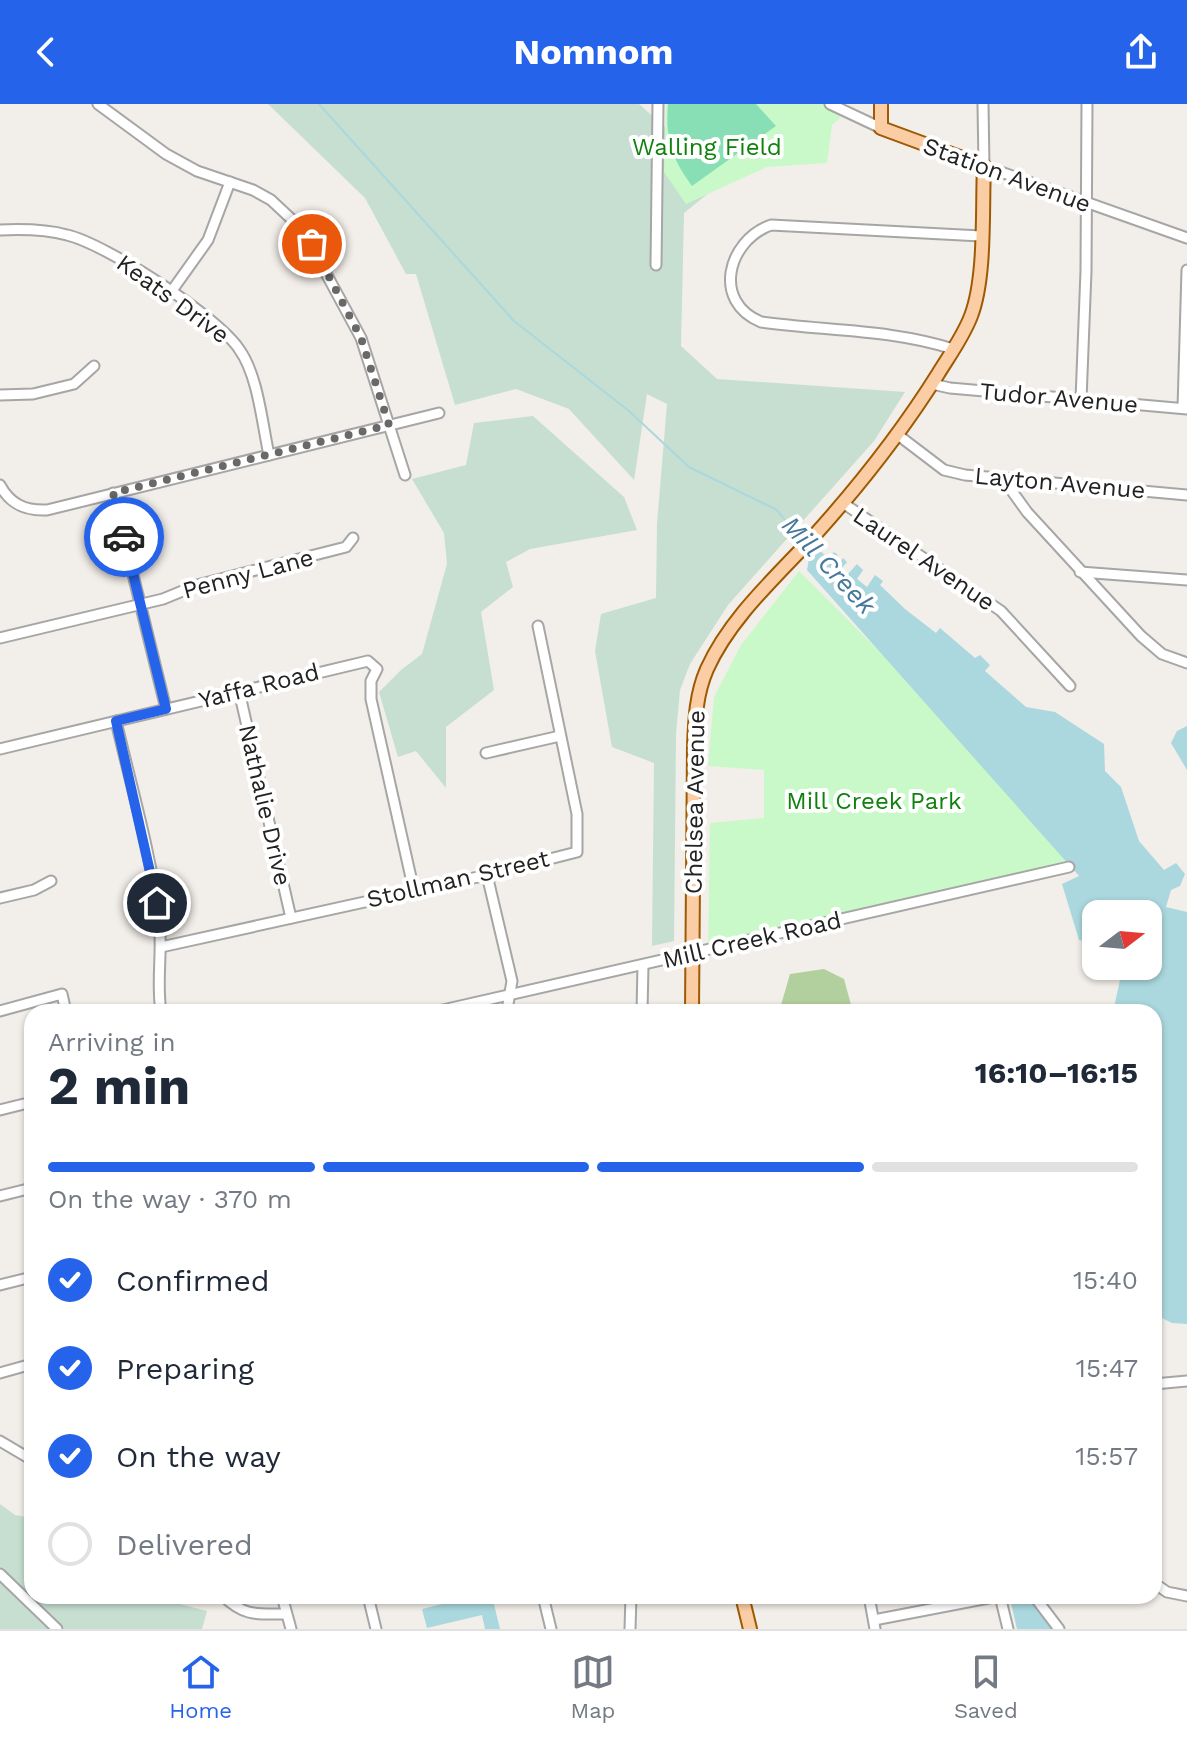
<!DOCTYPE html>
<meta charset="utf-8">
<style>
body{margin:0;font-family:"Work Sans",sans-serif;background:#f6f6f7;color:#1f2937;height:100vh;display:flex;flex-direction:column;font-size:30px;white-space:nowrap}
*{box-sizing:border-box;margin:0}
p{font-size:26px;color:#747a83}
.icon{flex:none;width:44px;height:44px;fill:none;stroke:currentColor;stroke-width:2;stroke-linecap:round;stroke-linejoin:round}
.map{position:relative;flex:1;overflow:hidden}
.side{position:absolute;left:24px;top:900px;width:1138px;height:600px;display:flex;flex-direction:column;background:#fff;border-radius:24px;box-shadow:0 2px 6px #0004}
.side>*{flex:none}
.needle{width:52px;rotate:74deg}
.fabs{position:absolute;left:1082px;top:796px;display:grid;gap:16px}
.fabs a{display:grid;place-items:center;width:80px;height:80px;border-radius:16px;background:#fff;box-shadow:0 2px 6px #0004;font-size:40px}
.pin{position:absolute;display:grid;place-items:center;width:68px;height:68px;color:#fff;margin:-34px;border:4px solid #fff;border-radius:50%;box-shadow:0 2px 8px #0007}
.courier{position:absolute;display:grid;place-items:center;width:80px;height:80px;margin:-40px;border:6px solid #2563eb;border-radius:50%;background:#fff;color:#222;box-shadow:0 2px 10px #0007}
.headline em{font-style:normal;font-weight:700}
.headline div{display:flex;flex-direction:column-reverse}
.headline{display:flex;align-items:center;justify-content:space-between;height:136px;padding:0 24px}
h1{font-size:52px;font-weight:700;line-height:60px}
.bar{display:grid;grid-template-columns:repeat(4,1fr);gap:12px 8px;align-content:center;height:96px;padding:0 24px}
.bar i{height:10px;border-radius:6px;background:#e0e1e3}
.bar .on{background:#2563eb}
.bar p{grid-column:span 4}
ol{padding:0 24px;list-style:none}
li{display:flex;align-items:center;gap:24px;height:88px}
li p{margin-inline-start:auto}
li .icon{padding:8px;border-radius:50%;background:#2563eb;color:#fff;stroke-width:4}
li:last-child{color:#747a83}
li i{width:44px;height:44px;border:4px solid #e0e1e3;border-radius:50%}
header{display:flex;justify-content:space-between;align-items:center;height:104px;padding:0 24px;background:#2563eb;color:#fff;font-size:36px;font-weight:700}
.tab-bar{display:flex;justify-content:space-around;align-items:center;height:112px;border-top:2px solid #e0e1e3;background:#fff;font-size:22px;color:#747a83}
.tab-bar a{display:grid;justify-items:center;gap:4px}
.tab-bar .on{color:#2563eb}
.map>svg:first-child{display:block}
</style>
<header><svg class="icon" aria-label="back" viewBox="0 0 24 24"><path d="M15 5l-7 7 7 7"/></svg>Nomnom<svg class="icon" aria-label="share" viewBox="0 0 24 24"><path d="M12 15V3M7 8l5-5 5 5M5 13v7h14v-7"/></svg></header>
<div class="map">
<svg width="1187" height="1525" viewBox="0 0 1187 1525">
<rect width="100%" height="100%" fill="#f2eee9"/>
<path fill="#b2d09e" d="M824 865 844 875 853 908H779L790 870Z"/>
<g fill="#c6dfd1">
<path d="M268 0H639L665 23 681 79 710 88 684 109 681 242 717 275 905 288 874 337 728 501 690 560 680 586 676 630 674 837 652 842 654 659 612 643 595 547 601 510 656 494 657 420 667 300 647 290 634 376 569 305 516 285 455 301 416 170H406L365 94Z"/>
<path d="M533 312 624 393 637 426 530 445 506 458 513 483 481 508 494 586 446 623V684L416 647 398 653 379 588 401 566 422 550 447 460 444 429 412 375 466 361 474 319Z"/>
<path d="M0 1400 15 1411 32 1414V1492H166L176 1499 207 1507 202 1525H0Z"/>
</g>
<g fill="#c9f9c8">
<path d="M666 0H824L841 13 832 21 827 59 767 63 686 100 664 68Z"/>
<path d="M799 467 1021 689 1076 763 708 850 710 719 764 714V666L708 662 714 593 741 541Z"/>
</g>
<path fill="#89dfb5" d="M668 0H756L776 22 692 82C672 55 665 35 668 0Z"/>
<g fill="#aad8de">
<path d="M816 444 829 454 834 448 838 451 832 458 837 462 843 454 847 458 841 465 848 470 857 460 863 466 857 475 867 483 875 471 883 477 880 481 905 505 936 529 940 524 975 554 980 551 990 561 985 567 1026 603 1055 608 1104 640 1105 667 1121 683 1139 737 1164 766 1176 759 1185 770 1180 782 1171 786 1166 803 1187 808V1220L1172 1219 1154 1210V908H1113L1123 862H1148V810H1096V839L1079 836 1062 780 1079 772 807 466 810 449Z"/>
<path d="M1187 622V666L1171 639 1177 627Z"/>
<path d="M474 1492H492L500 1525H485L482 1511 427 1524 422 1505Z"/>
<path d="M1029 1492 1054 1525H1017L1010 1495Z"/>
</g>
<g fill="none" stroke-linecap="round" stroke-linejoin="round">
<path stroke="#aad8de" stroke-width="2" d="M319 0 514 217 629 307 689 363 777 406 802 438"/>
<defs>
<g id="minor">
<path d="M98 0 166 50 197 67 253 86 271 96 302 125 361 234 405 371"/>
<path d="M830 0 881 24"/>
<path d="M983 0 984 62 1187 134"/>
<path d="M0 126C23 125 45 125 67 131 106 140 217 212 239 245 258 271 262 319 269 351"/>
<path d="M656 161 658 0"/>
<path d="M171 188 208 136 230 78"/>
<path d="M953 245C891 225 825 227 761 218 712 198 727 137 771 121L981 132"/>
<path d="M932 280 950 284 1187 305"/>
<path d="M0 291 33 290 74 280 94 262"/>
<path d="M1081 296 1086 167 1087 0"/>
<path d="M1183 304 1187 166"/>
<path d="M898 331 944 366 965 371 1187 391"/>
<path d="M1004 376 1027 408 1141 532 1162 550 1187 559"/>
<path d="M0 381C10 400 25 407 47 406L439 309"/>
<path d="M113 389 166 605"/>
<path d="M843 399 1001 507 1070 582"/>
<path d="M1080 468 1187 476"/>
<path d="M0 534 163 495 197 481 346 443 353 434"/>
<path d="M239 587 291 814"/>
<path d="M116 617C131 682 151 749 159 816 163 847 156 877 161 908"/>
<path d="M0 645 368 557 377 565 371 577V595L414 787"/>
<path d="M486 649 560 632"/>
<path d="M487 771 512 877 508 900 509 908"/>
<path d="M0 794 34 786 51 777"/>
<path d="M161 843 487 771 577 748V710L538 522"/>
<path d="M0 907 62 890 66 908"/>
<path d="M434 908 1069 763"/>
<path d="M642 908 643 861"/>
<path d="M0 1006 32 998"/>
<path d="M0 1092 32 1084"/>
<path d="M0 1181 32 1173"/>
<path d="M0 1269 32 1260"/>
<path d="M1154 1280 1187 1277"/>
<path d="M0 1337 32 1356"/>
<path d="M0 1470 57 1525"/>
<path d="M1154 1479 1167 1488 1187 1492"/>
<path d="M223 1492C245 1513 257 1510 286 1510"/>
<path d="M282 1492 291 1525"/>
<path d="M368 1492 376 1525"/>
<path d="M543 1492 551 1525"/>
<path d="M869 1492 875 1525"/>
<path d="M1000 1492 1008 1525"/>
<path d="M1034 1492 1059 1525"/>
<path d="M874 1516 999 1492"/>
<path d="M630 1525 631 1492"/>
</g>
<g id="major">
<path d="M692 908 694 642C695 616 696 590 707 565 730 514 775 474 813 433 859 382 901 329 938 270 949 252 963 233 971 212 986 173 982 105 984 62L881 24V0"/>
<path d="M742 1492 750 1525"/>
</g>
</defs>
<use href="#minor" stroke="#a6a6a6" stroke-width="13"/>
<use href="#major" stroke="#9d5a02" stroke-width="16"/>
<use href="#minor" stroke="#fff" stroke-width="9"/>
<use href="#major" stroke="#fbcda4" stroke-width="12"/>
</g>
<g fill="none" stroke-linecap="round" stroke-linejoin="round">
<path stroke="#6b6968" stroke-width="8" stroke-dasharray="0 14.4" d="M124 433 113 389 389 321 361 234 312 140"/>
<path stroke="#2563eb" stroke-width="10" d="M124 433 166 605 116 617 157 799"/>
</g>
<g text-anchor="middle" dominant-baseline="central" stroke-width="8" stroke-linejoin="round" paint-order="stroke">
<g font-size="24" fill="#0f820d" stroke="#fff">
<text x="707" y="43">Walling Field</text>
<text x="874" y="697">Mill Creek Park</text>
</g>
<g font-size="24" fill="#222" stroke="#fff">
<text transform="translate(1007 71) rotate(20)">Station Avenue</text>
<text transform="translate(173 195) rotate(36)">Keats Drive</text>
<text transform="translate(1059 294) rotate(5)">Tudor Avenue</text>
<text transform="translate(1060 379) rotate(5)">Layton Avenue</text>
<text transform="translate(924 455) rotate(34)">Laurel Avenue</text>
<text transform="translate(248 470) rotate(-15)">Penny Lane</text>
<text transform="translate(259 582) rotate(-14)">Yaffa Road</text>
<text transform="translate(695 698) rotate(-89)">Chelsea Avenue</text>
<text transform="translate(265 701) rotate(77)">Nathalie Drive</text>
<text transform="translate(458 775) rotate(-13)">Stollman Street</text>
<text transform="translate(752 836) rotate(-13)">Mill Creek Road</text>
</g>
<g font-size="26" font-style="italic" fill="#45789a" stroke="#fff">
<text transform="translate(829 461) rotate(47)">Mill Creek</text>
</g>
</g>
</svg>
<div class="fabs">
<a><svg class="needle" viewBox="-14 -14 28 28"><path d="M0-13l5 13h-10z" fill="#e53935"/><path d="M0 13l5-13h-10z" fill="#747a83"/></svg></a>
</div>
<div class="pin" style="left:312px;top:140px;background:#ea580c"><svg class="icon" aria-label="bag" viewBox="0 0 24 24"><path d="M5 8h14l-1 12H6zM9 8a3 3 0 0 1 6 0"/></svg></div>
<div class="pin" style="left:157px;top:799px;background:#1f2937"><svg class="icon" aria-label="home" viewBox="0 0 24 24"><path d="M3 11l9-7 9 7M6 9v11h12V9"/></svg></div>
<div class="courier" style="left:124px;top:433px"><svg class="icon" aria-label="car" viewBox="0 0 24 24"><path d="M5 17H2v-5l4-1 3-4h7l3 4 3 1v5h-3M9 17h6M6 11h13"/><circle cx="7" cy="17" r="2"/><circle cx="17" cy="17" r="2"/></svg></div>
<section class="side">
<div class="headline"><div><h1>2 min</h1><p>Arriving in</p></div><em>16:10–16:15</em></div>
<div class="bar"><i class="on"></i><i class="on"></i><i class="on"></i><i></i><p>On the way · 370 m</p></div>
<ol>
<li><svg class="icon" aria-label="check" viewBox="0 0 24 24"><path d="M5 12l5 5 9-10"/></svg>Confirmed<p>15:40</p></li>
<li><svg class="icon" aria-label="check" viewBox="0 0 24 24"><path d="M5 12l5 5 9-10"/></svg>Preparing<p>15:47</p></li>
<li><svg class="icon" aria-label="check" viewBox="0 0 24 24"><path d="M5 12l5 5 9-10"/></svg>On the way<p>15:57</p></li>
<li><i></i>Delivered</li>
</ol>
</section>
</div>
<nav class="tab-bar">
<a class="on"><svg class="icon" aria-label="home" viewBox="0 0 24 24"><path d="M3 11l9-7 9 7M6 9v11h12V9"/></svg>Home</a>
<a><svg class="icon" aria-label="map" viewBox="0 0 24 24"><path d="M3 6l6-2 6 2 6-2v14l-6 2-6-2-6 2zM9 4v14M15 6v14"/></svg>Map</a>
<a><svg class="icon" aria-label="saved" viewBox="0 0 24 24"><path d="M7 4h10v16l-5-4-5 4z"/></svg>Saved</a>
</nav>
